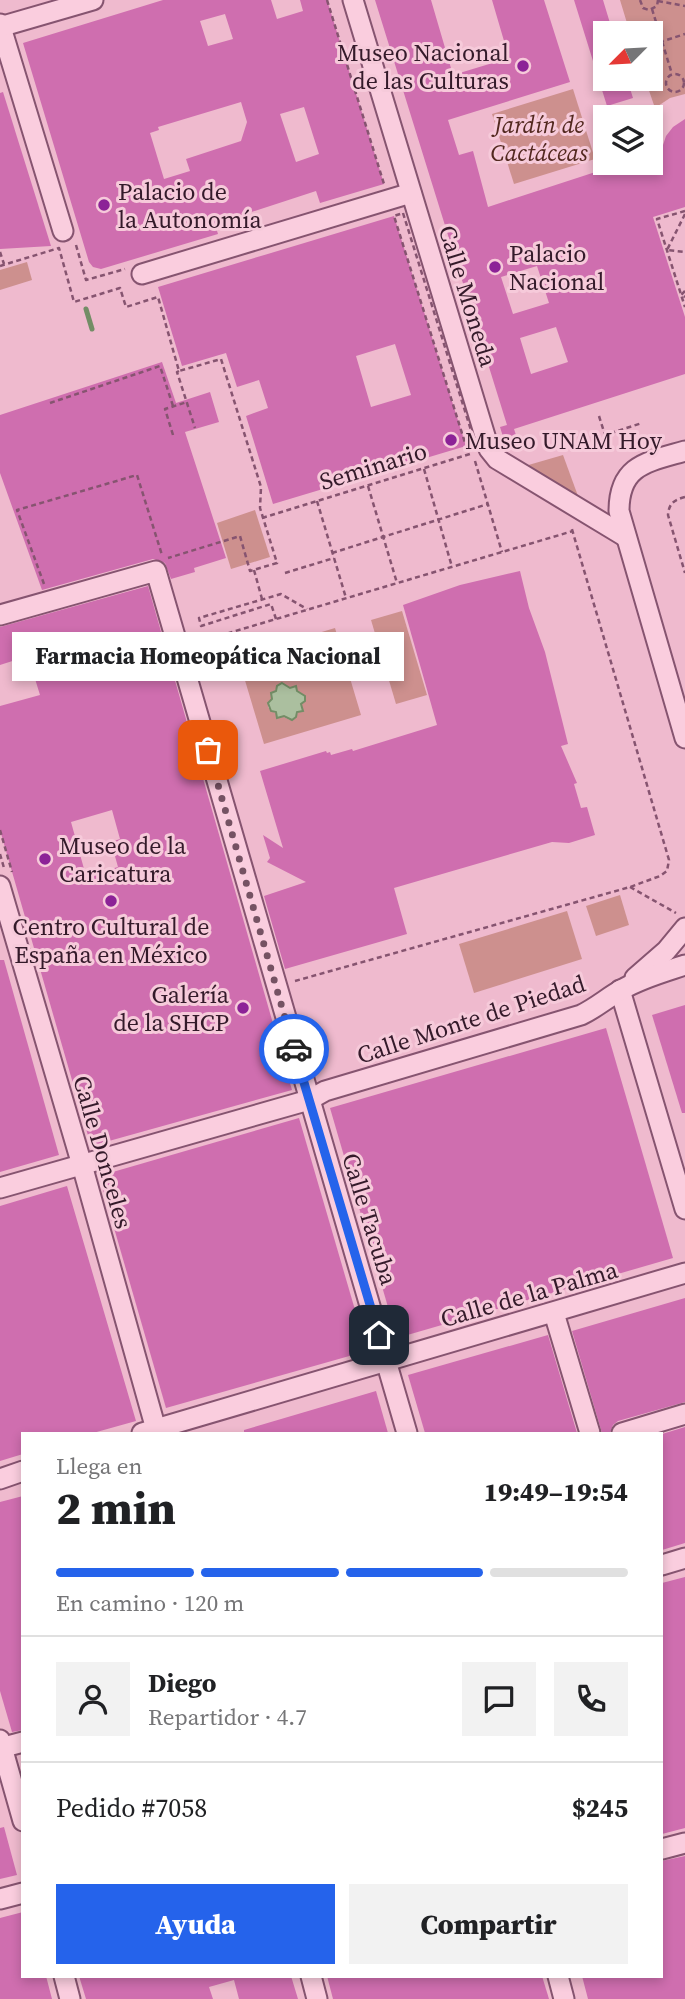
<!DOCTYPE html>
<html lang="es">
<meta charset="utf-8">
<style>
body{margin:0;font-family:"Source Serif 4",serif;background:#f2f2f2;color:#202124;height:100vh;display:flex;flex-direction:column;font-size:26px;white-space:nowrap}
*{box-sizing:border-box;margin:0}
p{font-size:23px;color:#757577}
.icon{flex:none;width:38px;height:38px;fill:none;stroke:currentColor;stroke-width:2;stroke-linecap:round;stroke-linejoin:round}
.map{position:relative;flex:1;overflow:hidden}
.panel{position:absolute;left:21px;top:1432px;width:642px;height:546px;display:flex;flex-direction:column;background:#fff;border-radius:0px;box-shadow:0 4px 10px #0003}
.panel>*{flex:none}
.needle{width:46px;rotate:246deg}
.buttons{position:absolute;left:593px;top:21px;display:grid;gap:14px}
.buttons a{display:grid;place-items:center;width:70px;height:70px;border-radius:0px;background:#fff;box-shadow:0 4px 10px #0003;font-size:35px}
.pin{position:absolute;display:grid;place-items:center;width:60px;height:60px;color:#fff;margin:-30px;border-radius:14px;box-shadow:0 4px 10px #0006}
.courier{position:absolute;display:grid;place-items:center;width:70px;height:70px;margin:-35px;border:5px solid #2563eb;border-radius:50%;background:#fff;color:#222;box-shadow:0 2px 9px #0007}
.bubble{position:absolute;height:49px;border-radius:0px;background:#fff;box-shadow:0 4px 10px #0003;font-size:23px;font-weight:800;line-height:49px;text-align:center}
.head em{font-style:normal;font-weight:800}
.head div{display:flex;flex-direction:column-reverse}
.head{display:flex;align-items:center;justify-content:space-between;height:119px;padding:0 35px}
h1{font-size:46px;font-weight:800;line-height:52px}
.bar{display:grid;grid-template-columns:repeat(4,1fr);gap:10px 7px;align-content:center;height:84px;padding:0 35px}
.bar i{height:9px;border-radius:5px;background:#e0e0e0}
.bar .active{background:#2563eb}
.bar p{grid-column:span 4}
.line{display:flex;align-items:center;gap:18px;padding:0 35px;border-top:2px solid #e0e0e0}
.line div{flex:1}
.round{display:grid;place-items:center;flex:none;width:74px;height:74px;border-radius:0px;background:#f2f2f2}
.cta{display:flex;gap:14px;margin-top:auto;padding:14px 35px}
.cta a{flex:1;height:80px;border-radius:0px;background:#2563eb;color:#fff;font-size:28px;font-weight:800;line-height:80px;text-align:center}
.cta a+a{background:#f2f2f2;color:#202124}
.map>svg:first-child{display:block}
</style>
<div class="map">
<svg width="685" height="1999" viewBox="0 0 685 1999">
<rect width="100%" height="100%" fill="#efbace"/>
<g fill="#cd908e" fill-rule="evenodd">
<path d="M620 0H685V94L670 98 655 108 645 79H651V33H630Z"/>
<path d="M573 89 595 159 514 184 492 114Z"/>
<path d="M27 262 32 280 0 290V270Z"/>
<path d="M563 455 578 496 525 466Z"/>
<path d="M255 510 270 557 231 569 217 523Z"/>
<path d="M402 611 427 695 396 704 371 620Z"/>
<path d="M335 628 361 715 264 744 238 657ZM277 686 289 688 305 696 296 717 290 720 271 711 268 707Z"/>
<path d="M620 895 629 925 596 936 586 906Z"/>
<path d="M567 911 582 959 474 993 459 944Z"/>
</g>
<path fill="#abbf9f" stroke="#738d66" stroke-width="2" d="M282 683 290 688 296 686 297 691 305 696V701L301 704 303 711 297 712 296 717 292 720 284 716 277 718 276 712 271 711 268 703 272 699 271 693 276 691 277 686Z"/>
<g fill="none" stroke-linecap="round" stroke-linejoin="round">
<path stroke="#738d66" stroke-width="5" d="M86 309 92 329"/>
</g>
<g fill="#cf6eaf" fill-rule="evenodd">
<path d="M163 0H271L277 19 303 11 300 0H327L384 184 320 203 316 191 215 224 218 234 101 269 93 267 89 262 23 43ZM225 14 233 39 208 46 200 21ZM241 102 247 122 241 141 186 159 190 171 164 179 150 133 159 130 158 127ZM304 107 319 154 296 162 280 114Z"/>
<path d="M375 0H431L453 75 509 58 492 0H544L570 82 448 120 459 155 473 151 488 207 623 163H651V154L661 151 666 136 673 127 685 119V207L653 217 685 317V374L514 429 516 435 504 440 500 427 507 425ZM537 266 549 303 513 314 501 277ZM556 327 568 362 531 374 520 338Z"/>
<path d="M574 0H603L613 33H606V79H627L633 98 607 106Z"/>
<path d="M3 92 51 246 0 249V93Z"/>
<path d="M394 216 466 446 273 504 246 416 268 408 259 380 237 387 226 353 182 366 158 287ZM395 344 411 395 371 407 356 356Z"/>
<path d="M162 362 176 403 210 392 219 422 185 432 226 558 194 568 195 572 171 579 165 563 153 559 42 590 0 473V415Z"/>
<path d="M520 571 529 608 545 652 568 744 561 746 577 783 574 784 581 808 587 807 595 835 569 843 552 842 394 888 407 934 285 969 264 896 306 882 267 862 270 858 263 835 283 848 260 771 326 751 327 753 330 752 331 755 352 749 353 751 437 725 403 605 460 585Z"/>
<path d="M148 586 292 1090 91 1146 0 830V706L40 695 28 656 0 665V627ZM112 810 120 839 111 842 118 867 86 876 71 822Z"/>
<path d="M0 960H4L59 1155 0 1172Z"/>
<path d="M685 1005V1113H682L652 1015Z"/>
<path d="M606 1028 673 1258 397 1338 330 1108Z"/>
<path d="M299 1118 367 1351 166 1408 99 1176Z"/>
<path d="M67 1186 136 1421 93 1433H23V1454L0 1461V1206Z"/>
<path d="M685 1298V1402L618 1421 613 1425 610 1433H602L572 1331Z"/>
<path d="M548 1335 577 1433H425L408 1375Z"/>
<path d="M376 1391 388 1433H244V1430Z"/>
<path d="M685 1427V1543L662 1550V1434Z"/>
<path d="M23 1496V1730L12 1732 0 1691V1502Z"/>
<path d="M685 1577V1828L662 1834V1583Z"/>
<path d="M4 1827 17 1875 0 1879V1828Z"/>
<path d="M685 1856V1999H588L582 1976H662V1861Z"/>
<path d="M23 1912V1976H46L52 1999H0V1918Z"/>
<path d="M79 1976H291L298 1999H239L234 1980 209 1987 213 1999H86Z"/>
<path d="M327 1976H542L549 1999H333Z"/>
</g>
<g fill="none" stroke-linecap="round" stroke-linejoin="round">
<defs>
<g id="minor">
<path d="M353 0 489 449 497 459 626 537"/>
<path d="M0 24 63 231"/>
<path d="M0 27 93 0"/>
<path d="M142 274 411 193"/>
<path d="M685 451C647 462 619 465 619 511L685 738"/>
<path d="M0 615 156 571 407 1433"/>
<path d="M0 886 82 1165 157 1433"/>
<path d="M635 978 666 951 685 928"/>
<path d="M620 990 685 1209"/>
<path d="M0 1188 309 1100 325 1091 581 1015C596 1008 608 997 623 989 642 978 664 972 685 965"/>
<path d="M554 1313 590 1433"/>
<path d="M142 1433 685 1273"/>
<path d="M622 1433 685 1414"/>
<path d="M0 1479 23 1471"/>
<path d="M662 1565 685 1558"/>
<path d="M0 1740 23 1821"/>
<path d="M0 1748 23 1742"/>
<path d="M662 1849 685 1843"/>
<path d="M0 1899 23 1893"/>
<path d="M64 1976 70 1999"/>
<path d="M311 1976 317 1999"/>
<path d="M558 1976 564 1999"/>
</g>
</defs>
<use href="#minor" stroke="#865470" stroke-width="23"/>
<g stroke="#865470" stroke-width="2.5" stroke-dasharray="5 3.5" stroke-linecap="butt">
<path d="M327 0 384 184"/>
<path d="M640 0 643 8 649 10 657 6 658 0"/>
<path d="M658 1 685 6"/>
<path d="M652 9 672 74"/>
<path d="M651 45 685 34"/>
<circle cx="675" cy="83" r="9"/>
<path d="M685 211 657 219 685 307"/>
<path d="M403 213 475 443 466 446 394 216Z"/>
<path d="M685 214 667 250 685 252"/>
<path d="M76 245 86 280 125 269"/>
<path d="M0 252 4 264"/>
<path d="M0 266 59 248 74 302 120 288 126 307 158 297 179 371 221 359 261 487 260 508 277 563 250 571 240 536 168 558"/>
<path d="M685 291 681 295 685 297"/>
<path d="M179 371 177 372 195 428"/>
<path d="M50 403 160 366 173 406"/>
<path d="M599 416 605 435 642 423"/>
<path d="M173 435 165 409 187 402"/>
<path d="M475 461 502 552"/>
<path d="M424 469 452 567"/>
<path d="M368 486 397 583"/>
<path d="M685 497C674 500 669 503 668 515L685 573"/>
<path d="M317 501 346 598"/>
<path d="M262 518 473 453"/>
<path d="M332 553 488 504"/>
<path d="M254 570 262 599"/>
<path d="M285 573 334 558"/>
<path d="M44 584 17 510 137 475 162 555"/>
<path d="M276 619 271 604 201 626 199 618 281 594 307 609"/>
<path d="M195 643 573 531"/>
<path d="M0 830 12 872"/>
<path d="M0 854 4 868"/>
<path d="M630 887 676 913"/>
<path d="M295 981 630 887 660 876 667 871 669 860 571 526"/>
</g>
<use href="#minor" stroke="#facdde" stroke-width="19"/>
</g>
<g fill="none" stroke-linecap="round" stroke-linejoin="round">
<path stroke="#755263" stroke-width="7" stroke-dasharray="0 12.6" d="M208 750 294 1049"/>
<path stroke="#2563eb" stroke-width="9" d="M294 1049 379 1335"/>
</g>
<g fill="#8c2297" stroke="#f6cada" stroke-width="2.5">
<circle cx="523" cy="66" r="7"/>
<circle cx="104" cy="205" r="7"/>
<circle cx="495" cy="267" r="7"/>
<circle cx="451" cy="440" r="7"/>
<circle cx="45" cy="859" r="7"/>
<circle cx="111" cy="901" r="7"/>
<circle cx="243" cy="1008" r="7"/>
</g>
<g text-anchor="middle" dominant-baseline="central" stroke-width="6" stroke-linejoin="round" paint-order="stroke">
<g font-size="24" fill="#341a2a" stroke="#f6cada" text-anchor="start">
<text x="509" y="52" text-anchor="end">Museo Nacional<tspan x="509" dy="28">de las Culturas</tspan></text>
<text x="118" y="191">Palacio de<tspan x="118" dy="28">la Autonomía</tspan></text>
<text x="509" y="253">Palacio<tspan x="509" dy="28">Nacional</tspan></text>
<text x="465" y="440">Museo UNAM Hoy</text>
<text x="59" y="845">Museo de la<tspan x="59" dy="28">Caricatura</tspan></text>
<text x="111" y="926" text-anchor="middle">Centro Cultural de<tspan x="111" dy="28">España en México</tspan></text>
<text x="229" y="994" text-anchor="end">Galería<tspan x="229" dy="28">de la SHCP</tspan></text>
</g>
<g font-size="24" font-style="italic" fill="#52281f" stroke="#f6cada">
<text x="539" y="124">Jardín de<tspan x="539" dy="28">Cactáceas</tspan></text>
</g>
<g font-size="24" fill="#341a2a" stroke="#f6cada">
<text transform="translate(468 296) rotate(73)">Calle Moneda</text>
<text transform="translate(373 466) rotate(-17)">Seminario</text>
<text transform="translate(471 1019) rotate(-18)">Calle Monte de Piedad</text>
<text transform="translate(103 1152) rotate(74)">Calle Donceles</text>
<text transform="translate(370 1219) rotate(73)">Calle Tacuba</text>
<text transform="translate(529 1294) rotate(-16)">Calle de la Palma</text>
</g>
</g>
</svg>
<div class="buttons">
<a><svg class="needle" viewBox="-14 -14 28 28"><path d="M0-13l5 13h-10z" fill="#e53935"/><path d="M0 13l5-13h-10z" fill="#757577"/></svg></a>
<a><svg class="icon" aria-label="layers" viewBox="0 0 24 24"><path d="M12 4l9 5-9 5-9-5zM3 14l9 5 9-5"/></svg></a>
</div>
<div class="pin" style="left:208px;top:750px;background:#ea580c"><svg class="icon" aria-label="bag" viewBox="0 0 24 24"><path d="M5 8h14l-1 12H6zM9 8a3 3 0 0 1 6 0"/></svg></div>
<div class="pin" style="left:379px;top:1335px;background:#1f2937"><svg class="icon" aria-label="home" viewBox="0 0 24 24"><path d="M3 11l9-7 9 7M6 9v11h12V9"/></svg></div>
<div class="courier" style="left:294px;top:1049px"><svg class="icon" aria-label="car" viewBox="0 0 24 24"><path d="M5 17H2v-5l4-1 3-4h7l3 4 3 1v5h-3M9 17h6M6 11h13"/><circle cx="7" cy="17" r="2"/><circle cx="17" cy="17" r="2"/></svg></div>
<div class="bubble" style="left:12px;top:632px;width:392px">Farmacia Homeopática Nacional</div>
<section class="panel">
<div class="head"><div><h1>2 min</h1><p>Llega en</p></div><em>19:49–19:54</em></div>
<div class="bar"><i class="active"></i><i class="active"></i><i class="active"></i><i></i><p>En camino · 120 m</p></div>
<div class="line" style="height:126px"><a class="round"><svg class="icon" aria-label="person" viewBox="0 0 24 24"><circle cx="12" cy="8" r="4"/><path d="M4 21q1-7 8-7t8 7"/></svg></a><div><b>Diego</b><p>Repartidor · 4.7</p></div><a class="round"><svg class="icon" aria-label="chat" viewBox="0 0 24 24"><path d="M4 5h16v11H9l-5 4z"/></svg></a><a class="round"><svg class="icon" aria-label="phone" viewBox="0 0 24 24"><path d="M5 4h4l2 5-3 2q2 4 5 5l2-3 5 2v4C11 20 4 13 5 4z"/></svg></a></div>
<div class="line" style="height:91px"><div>Pedido #7058</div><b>$245</b></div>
<div class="cta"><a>Ayuda</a><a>Compartir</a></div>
</section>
</div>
